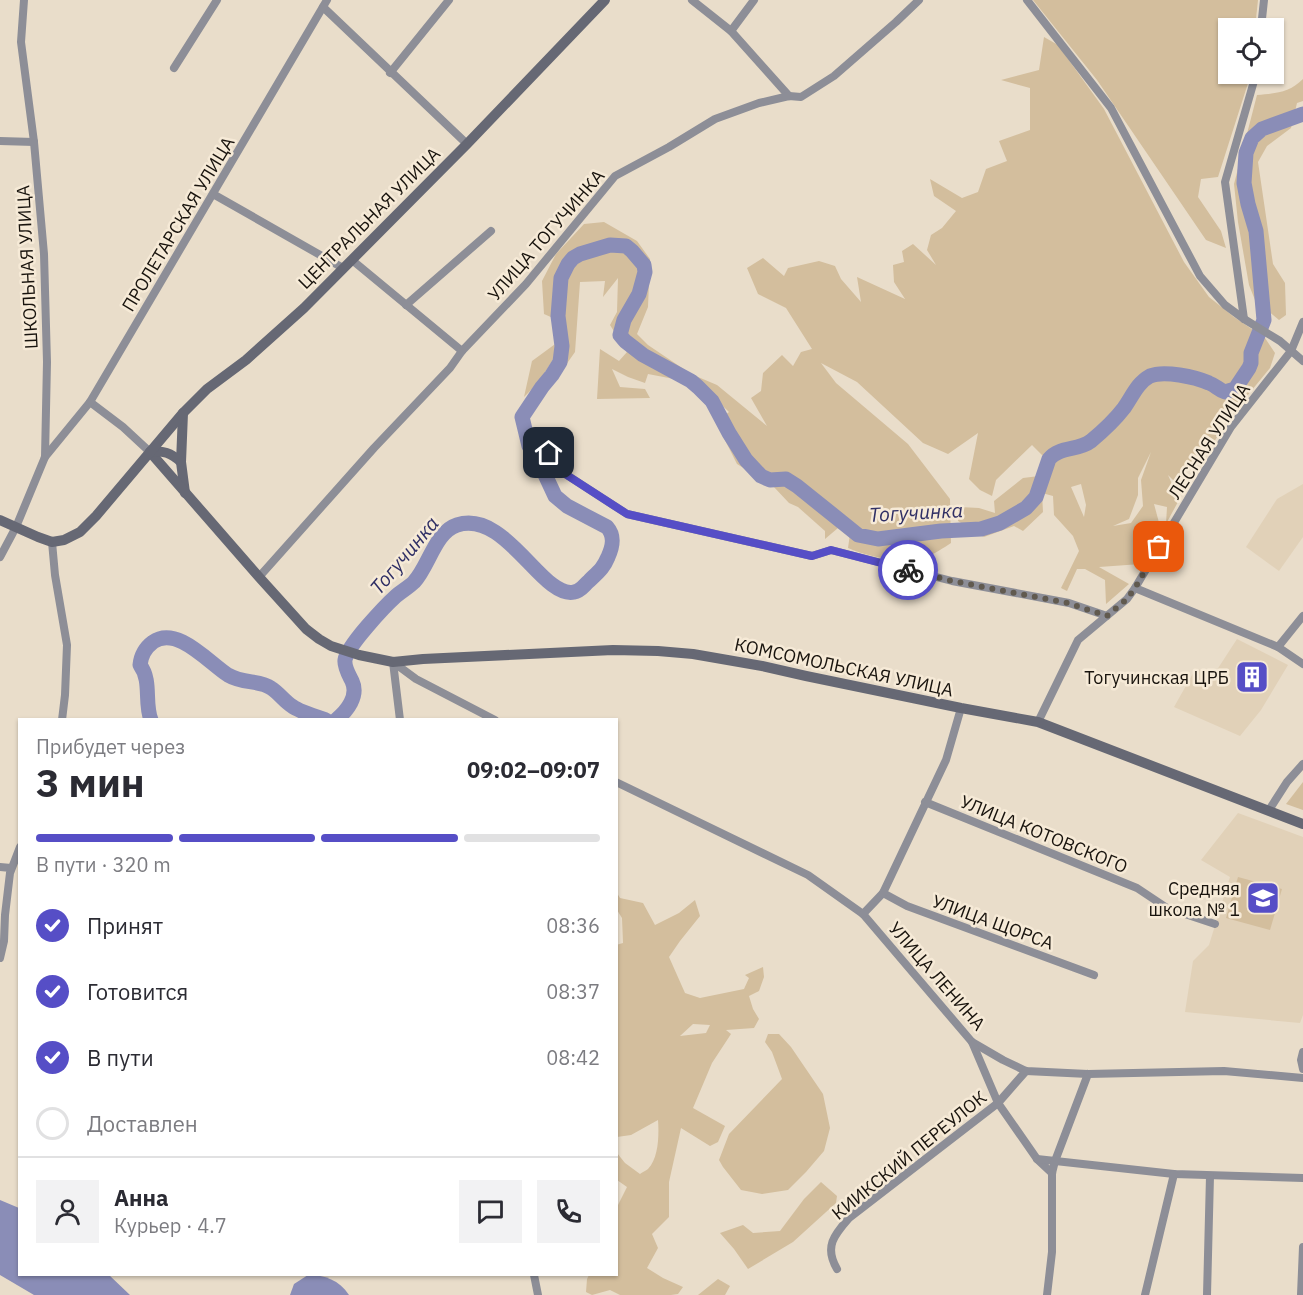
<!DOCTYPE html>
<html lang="ru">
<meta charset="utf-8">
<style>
body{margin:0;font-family:"IBM Plex Sans",sans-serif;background:#f2f2f3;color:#2b2b33;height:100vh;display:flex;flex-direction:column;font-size:22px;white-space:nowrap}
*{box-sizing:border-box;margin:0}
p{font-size:20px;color:#7c7c81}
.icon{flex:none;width:33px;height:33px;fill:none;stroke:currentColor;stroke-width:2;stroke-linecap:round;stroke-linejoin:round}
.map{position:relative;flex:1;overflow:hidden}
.details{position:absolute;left:18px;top:718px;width:600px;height:558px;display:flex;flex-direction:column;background:#fff;border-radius:0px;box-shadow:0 2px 4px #0004}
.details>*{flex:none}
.controls{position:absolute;left:1218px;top:18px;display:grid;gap:12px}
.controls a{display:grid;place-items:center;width:66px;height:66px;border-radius:0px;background:#fff;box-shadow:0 2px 4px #0004;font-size:30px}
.pin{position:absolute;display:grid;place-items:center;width:51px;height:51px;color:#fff;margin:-26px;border-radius:12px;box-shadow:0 3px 9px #0006}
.courier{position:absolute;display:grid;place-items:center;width:60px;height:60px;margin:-30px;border:4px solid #564ec6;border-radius:50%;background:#fff;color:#222;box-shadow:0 2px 8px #0007}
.summary em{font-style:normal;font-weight:700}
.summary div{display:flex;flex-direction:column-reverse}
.summary{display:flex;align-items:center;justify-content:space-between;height:102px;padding:0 18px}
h1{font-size:39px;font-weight:700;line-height:45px}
.bar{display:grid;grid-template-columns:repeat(4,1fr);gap:9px 6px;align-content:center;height:72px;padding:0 18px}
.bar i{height:8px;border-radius:4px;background:#e1e1e2}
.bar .current{background:#564ec6}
.bar p{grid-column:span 4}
.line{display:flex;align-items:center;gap:15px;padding:0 18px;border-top:2px solid #e1e1e2}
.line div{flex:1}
.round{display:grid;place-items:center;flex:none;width:63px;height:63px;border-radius:0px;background:#f2f2f3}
ol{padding:0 18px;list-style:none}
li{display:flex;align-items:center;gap:18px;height:66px}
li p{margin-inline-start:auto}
li .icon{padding:6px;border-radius:50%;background:#564ec6;color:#fff;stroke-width:4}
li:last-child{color:#7c7c81}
li i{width:33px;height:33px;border:3px solid #e1e1e2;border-radius:50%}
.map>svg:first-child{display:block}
</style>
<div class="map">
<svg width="1303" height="1295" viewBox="0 0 1303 1295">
<rect width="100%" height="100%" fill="#e9ddca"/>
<g fill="#e1d1b8">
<path d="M1303 484V537L1279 571 1246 547 1277 499Z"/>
<path d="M1237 639 1288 665 1261 710 1240 736 1174 707 1196 668 1213 676Z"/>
<path d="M1238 813 1303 837V1015L1300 1023 1185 1012 1193 961 1209 945 1230 877 1201 860Z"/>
</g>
<g fill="#d3be9d" fill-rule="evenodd">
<path d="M1033 0H1258L1255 28H1228V74H1249V80L1218 177 1201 179 1198 197 1221 231 1226 248 1206 240 1097 80Z"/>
<path d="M1044 37 1058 45 1104 109 1184 262 1209 297 1234 317 1265 338 1275 353 1270 368 1238 407 1200 462 1196 455 1176 483 1168 475 1179 500 1166 524 1167 507 1154 504 1161 530 1141 564 1099 567 1129 584 1106 604 1105 580 1085 569H1077L1067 591 1061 588 1079 551 1073 536 1054 515 1053 496 1042 493 1043 512 1023 531 1014 526 984 537 958 521 960 507 979 508 995 513 994 501 1023 478 1039 476 1044 457 1032 445 996 480 992 496 980 490 969 479 978 433 948 454 923 443 857 382 821 363 836 383 908 444 950 499 951 543C943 548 935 554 926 557 907 566 866 556 848 548L850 534 838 528 825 539V531L798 507 789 503 773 486 737 464 716 422 729 412 700 384 648 374 645 383 628 377 612 369 620 387 645 389 650 398 597 399 600 349 619 361 627 352 610 325 617 312 618 278 603 297 605 281 580 282 575 352 561 372 565 348 557 353 539 382 524 397 532 361 562 339 553 318 544 314 542 281 556 254 584 224 604 222 637 241 650 259 648 307 637 334 648 345 691 374 717 385 767 426 751 398 761 391 763 373 782 355 793 366 801 352 812 349 786 308 758 294 747 268 763 258 784 276 788 268 819 261 835 266 841 279 861 302 857 277 905 299 894 282 893 265 904 262 902 251 913 244 936 265 927 250 931 235 942 228 956 211 934 196 930 179 962 198 978 192 986 169 1007 161 999 141 1030 130V88L1001 80 1039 70ZM1151 452 1141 480 1143 506 1131 523 1113 526 1129 519 1138 495V478ZM1081 484 1086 505 1084 517 1071 487Z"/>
<path d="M1303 79V101L1297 103 1291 128 1267 146 1258 162 1273 264 1285 283 1286 315 1279 320 1255 300 1249 285 1238 222 1234 184 1257 95C1276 93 1289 93 1303 79Z"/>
<path d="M1303 782V810L1286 804Z"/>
<path d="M1238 877 1282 889 1270 930 1226 918Z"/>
<path d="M617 893 620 898 643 903 655 925 679 913 695 900 700 916 680 941 669 957 685 993 700 998 744 989 749 978 745 975 763 967 764 977 759 991 749 996 753 1009 759 1019 754 1028 726 1030 731 1034 712 1063 693 1108 725 1126 718 1142 710 1146 681 1128 669 1182V1217L652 1234 658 1248 647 1268 663 1278 683 1287 678 1294 671 1295H620L610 1290 592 1295 586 1292 587 1279 589 1275H616L617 1207 627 1187 617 1180V1153L625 1163 640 1174C642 1172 646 1171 648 1169 659 1158 659 1134 658 1120L631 1135 617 1137 616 945 623 943 622 918 617 910ZM693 1024 710 1025 706 1033 680 1036Z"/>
<path d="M768 1034H779L791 1047 823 1094 830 1128 824 1151 806 1172 788 1190 762 1194 741 1190 723 1167 719 1160 729 1134 782 1079 772 1052 765 1042Z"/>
<path d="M821 1182 837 1196 836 1203 793 1242 748 1269 734 1249 720 1233 743 1225 753 1233 780 1231 804 1199Z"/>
<path d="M718 1279 730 1286 725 1295H698Z"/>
</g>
<g fill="#8a8db7">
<path d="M0 1200 19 1208 20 1275H109L130 1295H34L0 1275Z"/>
<path d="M308 1275C325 1275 339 1280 349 1295H290L294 1284Z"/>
</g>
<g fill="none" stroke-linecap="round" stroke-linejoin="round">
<g stroke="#8a8db7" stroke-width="15">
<path d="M151 720C144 702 152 681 140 665 141 655 145 648 153 642 177 625 209 663 228 675 243 684 260 680 271 688 279 693 284 701 292 706 298 711 317 717 326 720"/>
<path d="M336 720C347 711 359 696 352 681 349 675 344 667 345 660 347 646 385 606 396 596 402 591 409 587 414 582 429 566 435 532 457 525 506 509 542 599 574 592 581 591 584 585 589 581 598 572 603 569 608 557 613 546 615 536 607 527L567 506 555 496 541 466 529 446 522 417 542 387 552 375 560 362 562 346 558 316 561 278 568 264 573 258 580 254 610 245 626 246 632 251 644 265 645 272 639 294 624 320 620 335 625 341 643 355 691 381 698 387 712 401 729 433 746 460 761 476 770 480 786 479 797 486 858 535 878 539 941 531 981 529 1000 523 1026 508 1036 497 1049 459C1060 446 1078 451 1091 441 1103 431 1114 421 1124 408 1132 397 1137 383 1150 376 1164 370 1195 377 1209 383 1215 385 1219 390 1225 392L1235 389 1249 368 1251 363V353L1264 320 1256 231 1248 204 1244 183 1246 153 1252 138 1262 129 1303 114"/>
</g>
<g stroke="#8d8e97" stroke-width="8">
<path d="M692 0 731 31 789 96"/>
<path d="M1027 0 1111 108 1200 276 1225 305 1244 319 1280 341 1303 361"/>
<path d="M323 7 467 144"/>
<path d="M1261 28 1264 0"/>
<path d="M731 31 754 0"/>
<path d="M174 68 217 0"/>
<path d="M390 73 449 0"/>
<path d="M0 141 34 142"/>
<path d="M213 194 343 268"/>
<path d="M352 260 462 351"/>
<path d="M406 305 491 231"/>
<path d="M1244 319 1225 182 1256 74"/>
<path d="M90 402 123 427 150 452"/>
<path d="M540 436 559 470 627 514 812 556 831 550 952 581 1069 603 1107 616"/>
<path d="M45 457 90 402 327 0"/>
<path d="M52 542 55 575 67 645 65 695 62 720"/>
<path d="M0 557 16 527 45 457 47 362 44 254 34 142 21 42 24 0"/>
<path d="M259 577 374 448 450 368 462 351 526 284 615 176 669 147 715 119 759 103 789 96 801 97 834 76 896 22 919 0"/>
<path d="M1135 588 1278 647 1303 664"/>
<path d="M1278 647 1303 616"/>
<path d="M393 662 416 679 495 720"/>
<path d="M393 662 400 720"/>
<path d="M1038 722 1078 640 1127 599 1135 588 1231 427 1291 351 1303 322"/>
<path d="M616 782 808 875 863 914 972 1042 1003 1060 1026 1071 1088 1074 1224 1071 1303 1078"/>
<path d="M925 802 1137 888 1167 908 1215 924"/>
<path d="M1269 810 1287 782 1303 764"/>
<path d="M0 867 11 868"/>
<path d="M883 893 907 906 1094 975"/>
<path d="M863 914 883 893 946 760 961 708"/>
<path d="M0 958 4 941 5 915 10 873 20 847"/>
<path d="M972 1042 998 1103 1037 1159 1052 1173"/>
<path d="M1303 1052 1301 1060 1303 1069"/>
<path d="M1037 1159 1174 1174 1303 1178"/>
<path d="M837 1269C824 1247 834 1235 849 1218L998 1103 1026 1071"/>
<path d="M534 1275 538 1295"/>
<path d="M1047 1295 1052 1252V1173L1055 1161 1088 1074"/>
<path d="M1145 1295 1174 1174"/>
<path d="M1207 1295 1210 1176"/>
<path d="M1301 1295 1303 1247"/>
</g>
<g stroke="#666874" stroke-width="10">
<path d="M183 413 181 462 185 493"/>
<path d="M150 452 259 577 306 629 319 639 331 646 359 655 393 662 423 659 613 650 658 651 693 654 762 666 806 676 961 708 1038 722 1303 824"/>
<path d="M150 452C163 450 171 453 181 462"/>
<path d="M0 520 38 537 52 542 64 540 80 532 96 516 183 413 207 389 246 360 304 308 467 144 605 0"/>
</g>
</g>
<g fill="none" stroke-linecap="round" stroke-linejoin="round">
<path stroke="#615a4f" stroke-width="6" stroke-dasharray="0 10.8" d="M908 570 952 581 1068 603 1107 616 1127 599 1135 588 1159 547"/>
<path stroke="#564ec6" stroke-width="8" d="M549 453 559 470 627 514 812 556 831 550 908 570"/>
</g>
<defs>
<symbol id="building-square" viewBox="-11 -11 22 22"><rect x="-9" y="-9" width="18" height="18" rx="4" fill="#564ec6" stroke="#f6ead7"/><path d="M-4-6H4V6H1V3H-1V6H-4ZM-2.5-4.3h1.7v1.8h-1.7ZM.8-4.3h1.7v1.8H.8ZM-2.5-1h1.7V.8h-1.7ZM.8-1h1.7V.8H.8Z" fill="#fff"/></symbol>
<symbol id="school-square" viewBox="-11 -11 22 22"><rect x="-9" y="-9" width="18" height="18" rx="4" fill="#564ec6" stroke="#f6ead7"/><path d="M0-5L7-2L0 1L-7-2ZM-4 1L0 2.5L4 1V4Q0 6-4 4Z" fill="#fff"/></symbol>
</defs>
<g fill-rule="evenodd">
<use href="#building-square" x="1233" y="658" width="38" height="38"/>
<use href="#school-square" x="1244" y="879" width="38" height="38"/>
</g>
<g text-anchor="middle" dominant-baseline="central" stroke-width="5" stroke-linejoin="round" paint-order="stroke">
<g font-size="18" fill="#18130d" stroke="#f6ead7">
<text transform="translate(369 218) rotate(-45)">ЦЕНТРАЛЬНАЯ УЛИЦА</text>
<text transform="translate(178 224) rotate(-59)">ПРОЛЕТАРСКАЯ УЛИЦА</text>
<text transform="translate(546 235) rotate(-49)">УЛИЦА ТОГУЧИНКА</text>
<text transform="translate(27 267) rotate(-93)">ШКОЛЬНАЯ УЛИЦА</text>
<text transform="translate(1209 441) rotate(-57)">ЛЕСНАЯ УЛИЦА</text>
<text transform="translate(844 667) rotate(12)">КОМСОМОЛЬСКАЯ УЛИЦА</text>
<text transform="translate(1044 834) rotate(22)">УЛИЦА КОТОВСКОГО</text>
<text transform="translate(993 922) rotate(20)">УЛИЦА ЩОРСА</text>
<text transform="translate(937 976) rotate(49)">УЛИЦА ЛЕНИНА</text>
<text transform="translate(909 1155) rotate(-39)">КИИКСКИЙ ПЕРЕУЛОК</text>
</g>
<g font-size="18" fill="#18130d" stroke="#f6ead7" text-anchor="end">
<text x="1229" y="677">Тогучинская ЦРБ</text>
<text x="1240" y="888">Средняя<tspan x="1240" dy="21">школа № 1</tspan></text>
</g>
<g font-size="20" font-style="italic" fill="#2f2f65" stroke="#f6ead7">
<text transform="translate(916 512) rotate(-3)">Тогучинка</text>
<text transform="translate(404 555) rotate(-50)">Тогучинка</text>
</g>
</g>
</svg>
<div class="controls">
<a><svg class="icon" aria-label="locate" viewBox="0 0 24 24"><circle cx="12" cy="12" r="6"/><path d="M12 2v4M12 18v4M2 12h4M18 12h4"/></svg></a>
</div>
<div class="pin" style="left:1159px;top:547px;background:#ea580c"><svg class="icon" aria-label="bag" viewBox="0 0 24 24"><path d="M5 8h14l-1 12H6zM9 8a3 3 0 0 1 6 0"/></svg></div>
<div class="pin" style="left:549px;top:453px;background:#1f2937"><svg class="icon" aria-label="home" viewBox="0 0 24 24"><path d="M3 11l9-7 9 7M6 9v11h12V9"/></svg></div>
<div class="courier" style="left:908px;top:570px"><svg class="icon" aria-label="bike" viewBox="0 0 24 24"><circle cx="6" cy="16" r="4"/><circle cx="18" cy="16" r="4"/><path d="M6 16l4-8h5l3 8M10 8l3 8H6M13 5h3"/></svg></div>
<section class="details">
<div class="summary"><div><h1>3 мин</h1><p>Прибудет через</p></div><em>09:02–09:07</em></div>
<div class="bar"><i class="current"></i><i class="current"></i><i class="current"></i><i></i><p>В пути · 320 m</p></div>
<ol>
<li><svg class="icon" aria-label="check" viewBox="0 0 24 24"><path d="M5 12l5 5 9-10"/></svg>Принят<p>08:36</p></li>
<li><svg class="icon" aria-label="check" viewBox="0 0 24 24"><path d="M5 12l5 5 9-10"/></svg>Готовится<p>08:37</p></li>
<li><svg class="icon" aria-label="check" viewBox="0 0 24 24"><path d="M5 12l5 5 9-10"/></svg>В пути<p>08:42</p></li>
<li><i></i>Доставлен</li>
</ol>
<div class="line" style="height:108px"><a class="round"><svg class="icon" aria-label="person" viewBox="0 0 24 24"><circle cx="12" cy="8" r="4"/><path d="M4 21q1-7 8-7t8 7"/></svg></a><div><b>Анна</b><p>Курьер · 4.7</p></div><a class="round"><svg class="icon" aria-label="chat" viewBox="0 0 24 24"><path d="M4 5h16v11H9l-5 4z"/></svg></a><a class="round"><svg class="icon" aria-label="phone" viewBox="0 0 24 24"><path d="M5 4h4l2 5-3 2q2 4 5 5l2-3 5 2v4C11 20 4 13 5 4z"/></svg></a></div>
</section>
</div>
